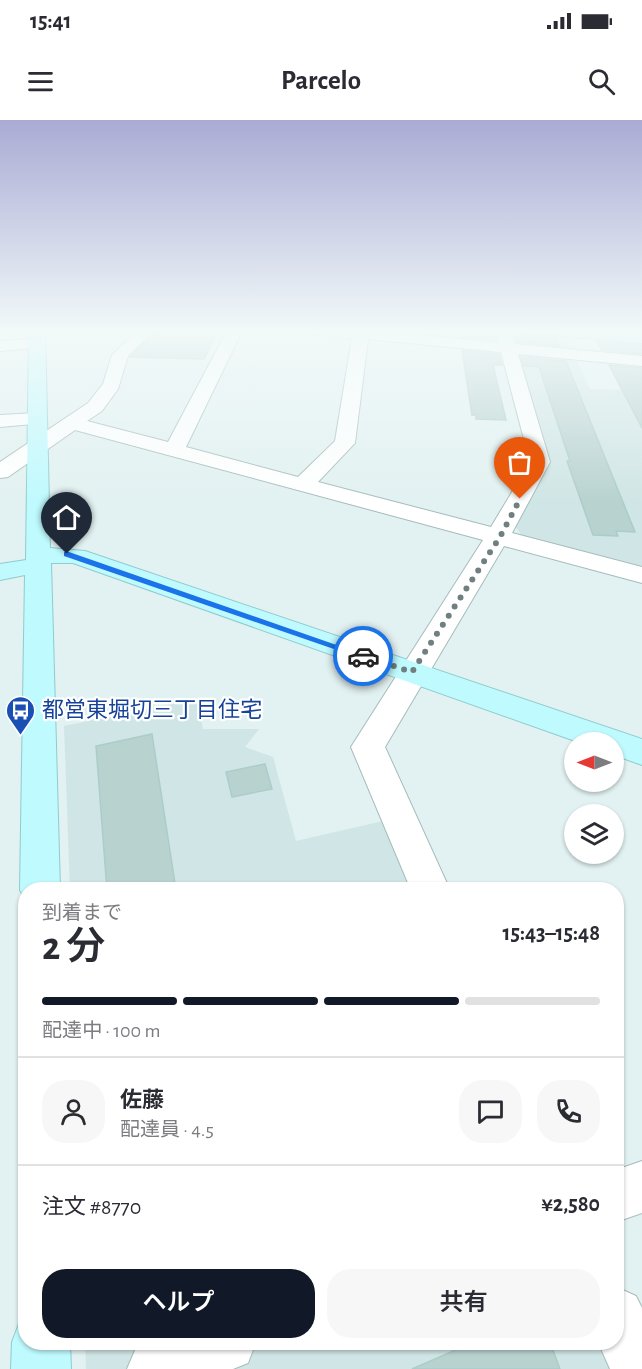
<!DOCTYPE html>
<html lang="ja">
<meta charset="utf-8">
<style>
body{margin:0;font-family:"Alegreya Sans","Noto Sans JP",sans-serif;background:#f7f7f7;color:#2b2b33;height:100vh;display:flex;flex-direction:column;font-size:22px;white-space:nowrap}
*{box-sizing:border-box;margin:0}
p{font-size:20px;color:#7c7c81}
.icon{flex:none;width:33px;height:33px;fill:none;stroke:currentColor;stroke-width:2;stroke-linecap:round;stroke-linejoin:round}
.map{position:relative;flex:1;overflow:hidden}
.drawer{position:absolute;left:18px;top:762px;width:606px;height:468px;display:flex;flex-direction:column;background:#fff;border-radius:24px;box-shadow:0 2px 4px #0004}
.drawer>*{flex:none}
.needle{width:39px;rotate:270deg}
.controls{position:absolute;left:564px;top:612px;display:grid;gap:12px}
.controls a{display:grid;place-items:center;width:60px;height:60px;border-radius:50%;background:#fff;box-shadow:0 2px 4px #0004;font-size:30px}
.pin{position:absolute;display:grid;place-items:center;width:51px;height:51px;color:#fff;margin:-62px -26px;border-radius:50% 50% 50% 0;rotate:-45deg;box-shadow:0 0 6px #0007}
.pin .icon{rotate:45deg}
.courier{position:absolute;display:grid;place-items:center;width:60px;height:60px;margin:-30px;border:4px solid #1a73e8;border-radius:50%;background:#fff;color:#222;box-shadow:0 2px 8px #0007}
.head em{font-style:normal;font-weight:600}
.head div{display:flex;flex-direction:column-reverse}
.head{display:flex;align-items:center;justify-content:space-between;height:102px;padding:0 24px}
h1{font-size:39px;font-weight:600;line-height:45px}
.bar{display:grid;grid-template-columns:repeat(4,1fr);gap:9px 6px;align-content:center;height:72px;padding:0 24px}
.bar i{height:8px;border-radius:4px;background:#e1e1e2}
.bar .selected{background:#111827}
.bar p{grid-column:span 4}
.line{display:flex;align-items:center;gap:15px;padding:0 24px;border-top:2px solid #e1e1e2}
.line div{flex:1}
.round{display:grid;place-items:center;flex:none;width:63px;height:63px;border-radius:24px;background:#f7f7f7}
.action{display:flex;gap:12px;margin-top:auto;padding:12px 24px}
.action a{flex:1;height:69px;border-radius:24px;background:#111827;color:#fff;font-size:24px;font-weight:600;line-height:69px;text-align:center}
.action a+a{background:#f7f7f7;color:#2b2b33}
.status{display:flex;justify-content:space-between;align-items:center;height:42px;padding:0 30px;background:#fff;direction:ltr}
.status svg{height:16px;fill:currentColor}
header{display:flex;justify-content:space-between;align-items:center;height:78px;padding:0 24px;background:#fff;font-size:27px;font-weight:600}
.map>svg:first-child{display:block}
</style>
<div class="status"><b>15:41</b><svg viewBox="0 0 49 12"><path d="M0 12V9h3v3zM5 12V6h3v6zM10 12V3h3v9zM15 12V0h3v12zM26 1h20v11H26zM47 4h2v5h-2z"/></svg></div>
<header><svg class="icon" aria-label="menu" viewBox="0 0 24 24"><path d="M4 6h16M4 12h16M4 18h16"/></svg>Parcelo<svg class="icon" aria-label="search" viewBox="0 0 24 24"><circle cx="10" cy="10" r="6"/><path d="M15 15l6 6"/></svg></header>
<div class="map">
<svg width="642" height="1249" viewBox="0 0 642 1249">
<rect width="100%" height="100%" fill="#e2f1f1"/>
<g fill="#d0e5e5">
<path d="M519 212 576 218 577 240 590 269 642 270V448L522 416 515 406 547 345 519 248V235L512 214Z"/>
<path d="M191 580 197 581 203 609H259L245 627 273 637 296 721 383 701 411 769H70L64 606Z"/>
<path d="M85 1223H600L611 1249H86Z"/>
</g>
<g fill="#b8d2d0" stroke="#abcdca" stroke-width="1.5">
<path d="M157 209H219L204 239 130 237Z"/>
<path d="M458 209 494 211 496 220 460 217Z"/>
<path d="M514 213 556 218 560 226 517 222Z"/>
<path d="M597 221 642 225V234L602 230Z"/>
<path d="M462 230 499 234 502 245H493L506 300 476 299V295H472Z"/>
<path d="M521 237 566 241 635 412 616 411 618 416 593 415 567 341H570L539 247 524 246Z"/>
<path d="M609 245 642 248V308Z"/>
<path d="M152 614 176 770H107L96 626Z"/>
<path d="M265 644 272 669 232 677 226 652Z"/>
<path d="M474 1222H550L560 1249H412Z"/>
</g>
<g fill="none" stroke-linecap="round" stroke-linejoin="round">
<defs>
<g id="street">
<path d="M139 209H155L128 236 118 269 102 291 87 301 168 322 228 209H243L186 327 298 357 335 321 352 218 307 214 302 212 300 209H362L499 223 496 209H510L515 224 642 236V246L518 234 550 342 512 413 642 447V463L504 426 385 627 450 770H411L351 627 483 420 75 310 8 357 0 358V342L88 283 103 264 112 235ZM368 219 501 232 530 342 491 407 318 362 355 323Z"/>
<path d="M37 219 43 221 45 224 43 227 0 231V221Z"/>
<path d="M37 293 44 295 47 299 44 303 0 307V295Z"/>
<path d="M642 1041V1093L616 1102V1050Z"/>
<path d="M616 1167 636 1176 642 1188V1249H610L598 1222H616Z"/>
<path d="M149 1222H256L248 1243 233 1249H127L136 1228Z"/>
</g>
<g id="secondary">
<path d="M29 209H45L50 428 85 431 642 619V645L614 635V622H578L73 443H51L60 770H26V781L20 770 25 455 0 460V444L26 440Z"/>
<path d="M534 209H588L642 213V223L541 214 536 212Z"/>
<path d="M26 1199V1222H70L71 1249H11L12 1222 20 1201Z"/>
</g>
</defs>
<use href="#street" stroke="#a5bcbb" stroke-width="2"/>
<use href="#secondary" stroke="#90cbcd" stroke-width="2"/>
<use href="#street" fill="#fff" fill-rule="evenodd"/>
<use href="#secondary" fill="#bffafe" fill-rule="evenodd"/>
</g>
<linearGradient id="sky" x2="0" y2="1"><stop stop-color="#aaabd4"/><stop offset="0.55" stop-color="#f2f9f9"/><stop offset="1" stop-color="#f2f9f9" stop-opacity="0"/></linearGradient>
<rect width="642" height="383" fill="url(#sky)"/>
<path fill="#1a73e8" d="M64 432H69L368 536 360 538 64 436Z"/>
<g fill="none" stroke-linecap="round" stroke-linejoin="round">
<path stroke="#707f7f" stroke-width="6" stroke-dasharray="0 10.8" d="M363 536 412 552 500 417 520 379"/>
</g>
<defs>
<symbol id="bus-pin" viewBox="-11 -11 22 30"><path d="M0 17L-7.5 6A9.5 9.5 0 1 1 7.5 6Z" fill="#1a4fb4" stroke="#fff"/><path d="M-5-6H5V4H4V6H2V4H-2V6H-4V4H-5ZM-3.5-4V0h7V-4ZM-3.5 1.2v1.5H-2V1.2ZM2 1.2v1.5H3.5V1.2Z" fill="#fff"/></symbol>
</defs>
<g fill-rule="evenodd">
<use href="#bus-pin" x="4" y="574" width="33" height="45"/>
</g>
<g text-anchor="middle" dominant-baseline="central" stroke-width="4.5" stroke-linejoin="round" paint-order="stroke">
<g font-size="22" fill="#164399" stroke="#fff" text-anchor="start">
<text x="42" y="590">都営東堀切三丁目住宅</text>
</g>
</g>
</svg>
<div class="controls">
<a><svg class="needle" viewBox="-14 -14 28 28"><path d="M0-13l5 13h-10z" fill="#e53935"/><path d="M0 13l5-13h-10z" fill="#7c7c81"/></svg></a>
<a><svg class="icon" aria-label="layers" viewBox="0 0 24 24"><path d="M12 4l9 5-9 5-9-5zM3 14l9 5 9-5"/></svg></a>
</div>
<div class="pin" style="left:520px;top:379px;background:#ea580c"><svg class="icon" aria-label="bag" viewBox="0 0 24 24"><path d="M5 8h14l-1 12H6zM9 8a3 3 0 0 1 6 0"/></svg></div>
<div class="pin" style="left:67px;top:434px;background:#1f2937"><svg class="icon" aria-label="home" viewBox="0 0 24 24"><path d="M3 11l9-7 9 7M6 9v11h12V9"/></svg></div>
<div class="courier" style="left:363px;top:536px"><svg class="icon" aria-label="car" viewBox="0 0 24 24"><path d="M5 17H2v-5l4-1 3-4h7l3 4 3 1v5h-3M9 17h6M6 11h13"/><circle cx="7" cy="17" r="2"/><circle cx="17" cy="17" r="2"/></svg></div>
<section class="drawer">
<div class="head"><div><h1>2 分</h1><p>到着まで</p></div><em>15:43–15:48</em></div>
<div class="bar"><i class="selected"></i><i class="selected"></i><i class="selected"></i><i></i><p>配達中 · 100 m</p></div>
<div class="line" style="height:108px"><a class="round"><svg class="icon" aria-label="person" viewBox="0 0 24 24"><circle cx="12" cy="8" r="4"/><path d="M4 21q1-7 8-7t8 7"/></svg></a><div><b>佐藤</b><p>配達員 · 4.5</p></div><a class="round"><svg class="icon" aria-label="chat" viewBox="0 0 24 24"><path d="M4 5h16v11H9l-5 4z"/></svg></a><a class="round"><svg class="icon" aria-label="phone" viewBox="0 0 24 24"><path d="M5 4h4l2 5-3 2q2 4 5 5l2-3 5 2v4C11 20 4 13 5 4z"/></svg></a></div>
<div class="line" style="height:78px"><div>注文 #8770</div><b>¥2,580</b></div>
<div class="action"><a>ヘルプ</a><a>共有</a></div>
</section>
</div>
